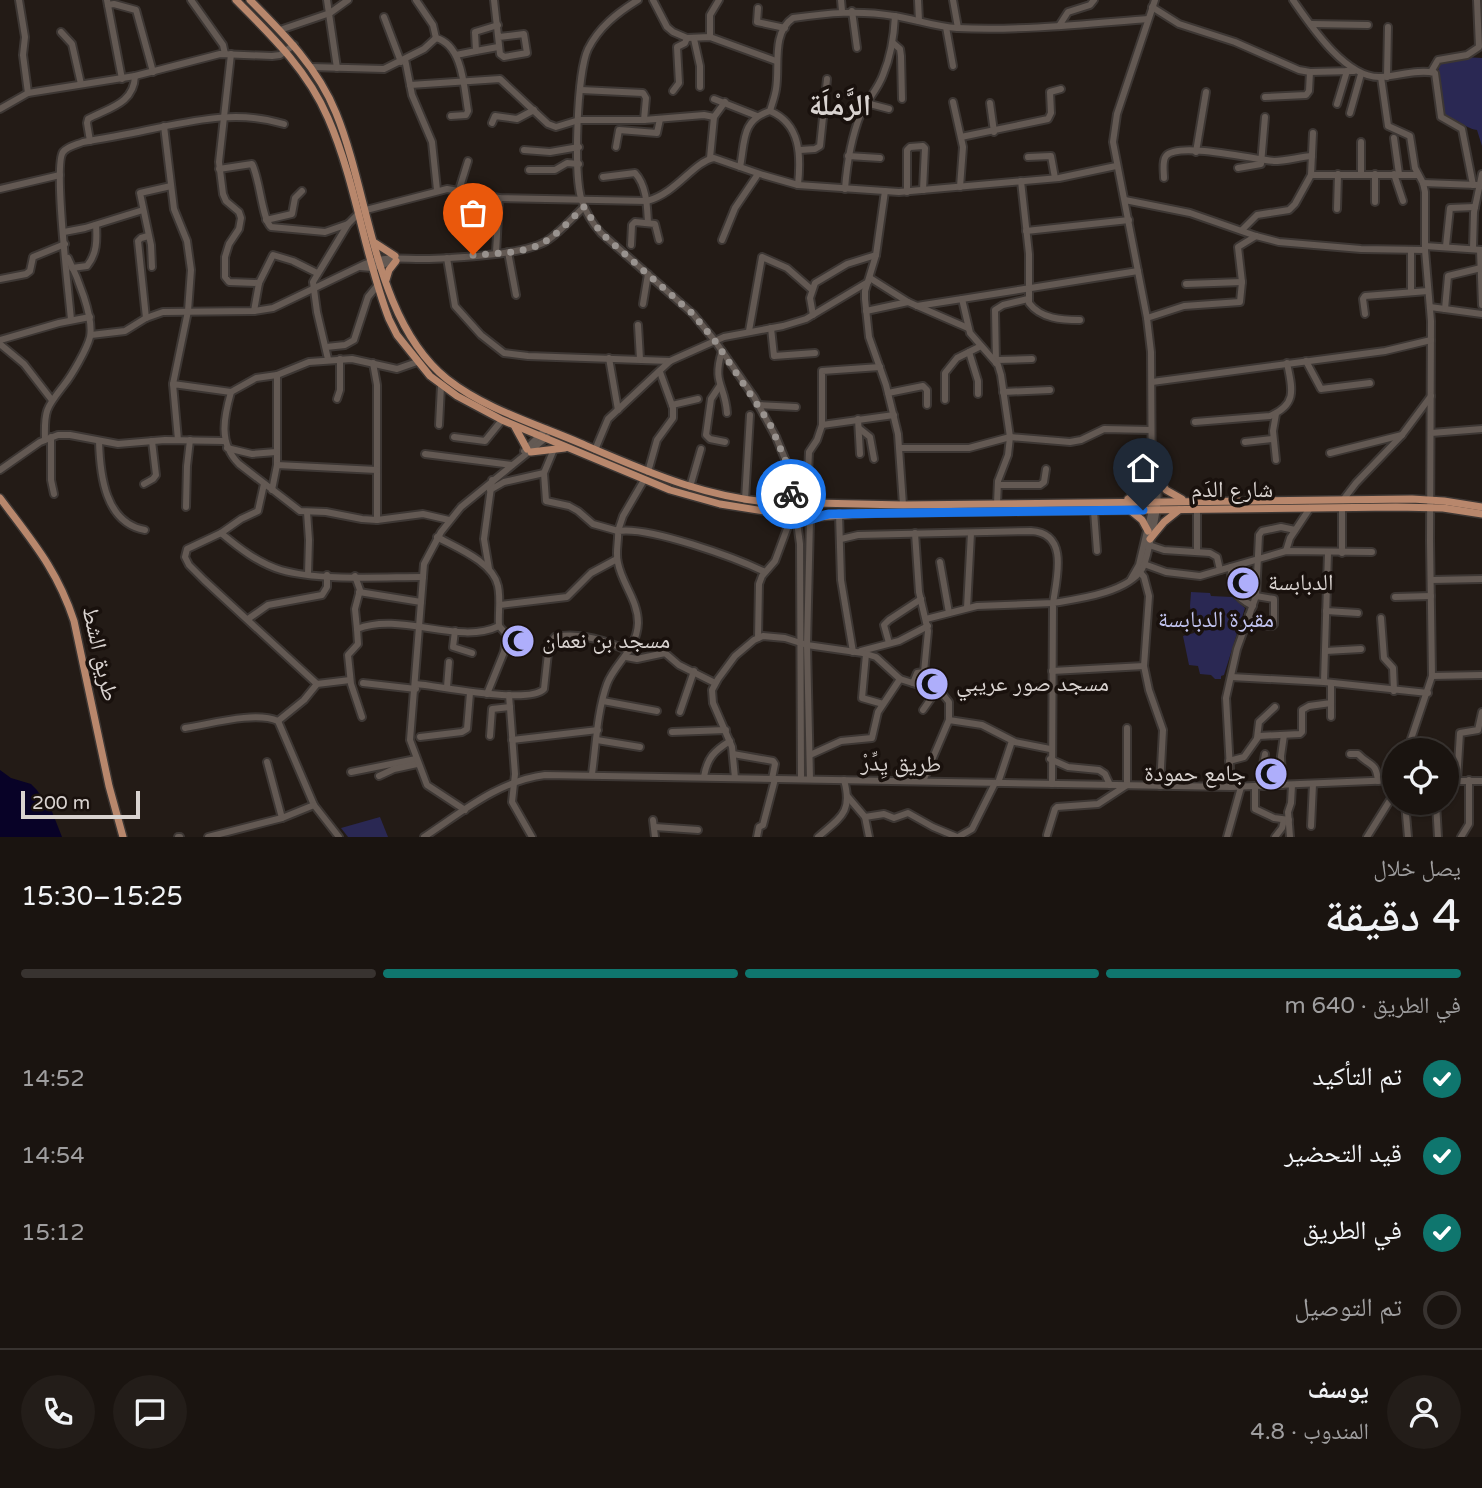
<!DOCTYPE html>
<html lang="ar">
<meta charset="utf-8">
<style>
body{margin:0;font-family:"Varela Round","Noto Naskh Arabic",sans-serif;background:#231d19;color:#f1f3f6;direction:rtl;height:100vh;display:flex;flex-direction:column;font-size:26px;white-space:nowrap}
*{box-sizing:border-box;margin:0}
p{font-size:23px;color:#9f9e9f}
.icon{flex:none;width:38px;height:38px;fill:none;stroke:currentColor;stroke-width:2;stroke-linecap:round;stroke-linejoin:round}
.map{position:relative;height:837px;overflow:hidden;direction:ltr}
.panel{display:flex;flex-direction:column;background:#1a1410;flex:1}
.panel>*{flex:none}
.buttons{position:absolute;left:1382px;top:738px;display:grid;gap:14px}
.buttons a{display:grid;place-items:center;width:77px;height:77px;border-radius:50%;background:#1a1410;box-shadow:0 2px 5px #0004,0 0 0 2px #383330;font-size:35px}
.scale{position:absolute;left:21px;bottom:18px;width:119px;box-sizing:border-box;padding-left:7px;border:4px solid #d9d3d0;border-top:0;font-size:19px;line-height:24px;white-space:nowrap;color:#d9d3d0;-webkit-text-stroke:5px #19110d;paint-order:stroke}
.pin{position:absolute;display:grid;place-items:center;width:60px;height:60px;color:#fff;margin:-72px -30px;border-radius:50% 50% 50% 0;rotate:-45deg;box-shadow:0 0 7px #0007}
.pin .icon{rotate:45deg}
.courier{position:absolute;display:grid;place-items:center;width:70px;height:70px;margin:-35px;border:5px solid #1a73e8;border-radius:50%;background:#fff;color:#222;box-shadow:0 2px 9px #0007}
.summary em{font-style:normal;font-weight:600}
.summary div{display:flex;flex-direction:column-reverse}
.summary{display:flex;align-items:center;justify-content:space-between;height:119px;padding:0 21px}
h1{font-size:46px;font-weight:600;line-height:52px}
.bar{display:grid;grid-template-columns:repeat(4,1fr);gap:10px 7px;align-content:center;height:84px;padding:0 21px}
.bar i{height:9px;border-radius:5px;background:#383330}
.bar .active{background:#0f766e}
.bar p{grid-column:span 4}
.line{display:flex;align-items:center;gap:18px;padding:0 21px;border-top:2px solid #383330}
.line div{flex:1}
.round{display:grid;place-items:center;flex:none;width:74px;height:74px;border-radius:37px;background:#231d19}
ol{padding:0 21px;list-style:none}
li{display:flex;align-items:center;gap:21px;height:77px}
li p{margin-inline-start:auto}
li .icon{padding:7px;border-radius:50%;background:#0f766e;color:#fff;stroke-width:4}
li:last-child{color:#9f9e9f}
li i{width:38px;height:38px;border:4px solid #383330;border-radius:50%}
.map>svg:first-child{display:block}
</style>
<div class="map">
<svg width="1482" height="837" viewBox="0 0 1482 837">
<rect width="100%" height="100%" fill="#231b16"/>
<g fill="#2a2853">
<path d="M1464 57 1482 58V146L1477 130C1461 127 1462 119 1443 117L1438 62Z"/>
<path d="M1191 592 1210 593 1211 596 1232 597 1245 608 1224 675 1221 676V679H1215L1211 675 1200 674 1198 666 1189 665 1183 636 1194 633 1190 606Z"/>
<path d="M380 817 388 837H348L341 828Z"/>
</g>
<path fill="#080227" d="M0 770 11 778 31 784 36 789 51 809 62 837H0Z"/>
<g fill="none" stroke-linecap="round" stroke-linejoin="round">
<defs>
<g id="minor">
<path d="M19 0 25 37 23 55 28 93"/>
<path d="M107 0 122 79"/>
<path d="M191 0 223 45 225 54"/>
<path d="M327 0 337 68"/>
<path d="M416 0 433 25 436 38"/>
<path d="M494 0 500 54 504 57 527 53 524 34 499 37"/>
<path d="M638 0C617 13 599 27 588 49 577 72 573 177 582 201 586 213 593 224 601 233L693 314 715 341 754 397 776 437 790 471 792 497"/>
<path d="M653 0 667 27 673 32 687 38 710 37 776 61"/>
<path d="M841 0 842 11"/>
<path d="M918 0 919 21"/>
<path d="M953 0 958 28"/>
<path d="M1293 0C1311 26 1346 79 1381 77 1398 76 1419 69 1435 73L1441 117 1462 129 1473 185"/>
<path d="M108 5 114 4 136 10 153 72"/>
<path d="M1152 7 1179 24 1235 42 1299 70 1310 72 1354 71"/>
<path d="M758 8 757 22 785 28"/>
<path d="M852 11 857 48"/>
<path d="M384 17 401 62"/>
<path d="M1311 24 1368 25"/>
<path d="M1059 26 1068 12 1090 5 1094 0"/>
<path d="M946 27 953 66"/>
<path d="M280 30 330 13 348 0"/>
<path d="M61 32 72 44 81 84"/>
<path d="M710 37V15L719 0"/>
<path d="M436 38C463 45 464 88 468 111L466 115 451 116"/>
<path d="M694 39 700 66V87"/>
<path d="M893 43 900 49 901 56 902 99"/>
<path d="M476 51 498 47"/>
<path d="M231 54 219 162 223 194 226 201 239 212 241 218 239 229 229 244 225 257V277L229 282 259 283"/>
<path d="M456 55 476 51 475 32 498 25"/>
<path d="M405 59 412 95 432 142 437 190"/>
<path d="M311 67 384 69 424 49 436 38"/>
<path d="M1431 72 1438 60 1467 55 1479 47 1477 0"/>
<path d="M1381 77 1388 126 1410 136 1415 168 1423 183 1425 192V250"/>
<path d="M1387 77 1388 27"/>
<path d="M410 85 500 79 548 124 556 127 579 120H644L704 115 714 117"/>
<path d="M581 90 643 93 646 98 644 120"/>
<path d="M673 91 679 83 677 47 685 43 687 38"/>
<path d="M1265 97 1306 95 1309 91 1310 72"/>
<path d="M714 99 757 116"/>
<path d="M953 102 963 147 960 187"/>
<path d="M866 103 889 109"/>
<path d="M990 103 994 132"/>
<path d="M1337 104 1347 71"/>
<path d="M0 109 28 93 135 76 220 54 272 56 280 55 294 45"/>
<path d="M770 111C772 104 775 96 776 89 780 67 771 33 793 18 828 13 859 10 894 16 915 19 935 27 957 28 1021 31 1085 24 1148 19"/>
<path d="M1350 113 1361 74"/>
<path d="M492 123 495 116 517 119 534 110"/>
<path d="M164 126 174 209 187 241 191 270 188 311 173 384"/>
<path d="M961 137 1048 119 1051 113 1050 92 1061 89"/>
<path d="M1394 138 1399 174"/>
<path d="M90 141 87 123 88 119C108 108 134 104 135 76"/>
<path d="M1361 142V174"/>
<path d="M616 147 619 130 657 133 660 119"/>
<path d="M524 150 550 152 579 147"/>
<path d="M800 150 815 149 820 146 827 79"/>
<path d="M1196 152 1206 92"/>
<path d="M848 156 880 158"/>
<path d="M1028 157 1051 156 1055 178"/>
<path d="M710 158 714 117 725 102"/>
<path d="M740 167C745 142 741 120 770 111 801 124 801 156 798 185"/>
<path d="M1238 168 1261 164 1265 117"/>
<path d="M219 169 252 164C260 179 262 219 271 227L325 232 348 224"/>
<path d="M529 170H555L567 163 579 164"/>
<path d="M1375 174V202"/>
<path d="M1394 174 1403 201"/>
<path d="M1311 175H1418"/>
<path d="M603 177 635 173C647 186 647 207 648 223"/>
<path d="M1164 178C1164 172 1162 161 1166 156 1178 141 1256 160 1274 161 1286 161 1299 157 1312 156"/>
<path d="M1021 181 1029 254V303C1041 319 1062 320 1080 320"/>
<path d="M1423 183 1477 185"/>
<path d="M0 189 60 175"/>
<path d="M845 189C847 162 851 138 861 113 867 100 878 89 883 75 891 56 894 36 895 16"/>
<path d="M459 190 468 161"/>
<path d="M885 191 876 255 865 291V299L869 337 886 385 898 434 903 505"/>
<path d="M907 192V150L910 147 923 146 925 148 923 190"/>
<path d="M1125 200 1190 213 1256 236 1279 242 1361 249 1425 250 1431 321 1430 541 1432 676 1407 751"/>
<path d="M1337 209 1338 174"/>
<path d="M366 210 447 189 499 198 647 201C677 193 693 162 714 158L763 175 798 185 899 192 1059 178 1116 166"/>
<path d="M266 220 292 214 295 198 302 191"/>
<path d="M1242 230 1257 215 1289 210 1295 204 1311 175 1313 133"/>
<path d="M1026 231 1129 220"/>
<path d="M64 232 85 228 143 210"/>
<path d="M722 240 735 208 758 174"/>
<path d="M631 245 632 225 635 222 655 224 659 240"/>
<path d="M1425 246 1482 250"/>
<path d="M1446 246 1450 208 1475 207"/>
<path d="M1473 248 1474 212 1482 174"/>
<path d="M1480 250 1482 305"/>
<path d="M508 252 516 295"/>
<path d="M496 253 499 198"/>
<path d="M447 258 455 306 481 335 504 353 528 356 670 361"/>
<path d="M152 267 151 245 140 193 171 186"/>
<path d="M360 267 372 268 395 261"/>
<path d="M72 268 87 266C97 254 97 240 96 225"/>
<path d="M870 278 908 302 968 328"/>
<path d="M0 279 26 274 30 271 33 257 65 244"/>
<path d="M1186 284 1242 282"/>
<path d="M1411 290V250"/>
<path d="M643 304 648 274"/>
<path d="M917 306 962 299"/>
<path d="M1430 307 1482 314"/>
<path d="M1445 309 1448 276 1481 268"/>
<path d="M254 311 259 283 273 255 293 261 317 273"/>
<path d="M866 311 908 302"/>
<path d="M1365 314 1363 299 1365 296 1428 291"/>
<path d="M813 315 810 298 815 283 847 264 876 255"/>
<path d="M146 318 138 241 141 238 148 236"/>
<path d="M1147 318 1184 306 1240 302 1242 282 1238 247 1256 236"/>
<path d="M71 320C69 294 53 166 63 152 68 146 76 145 83 142 106 138 129 134 152 129 196 120 239 110 284 124"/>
<path d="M638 325 640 359"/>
<path d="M771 328 774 356 815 353"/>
<path d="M749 331 762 257 787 268 811 289"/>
<path d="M91 335 125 331 146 318 163 312 254 311 273 308 365 264C387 255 406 260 429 259 456 258 527 255 548 240 561 231 572 218 584 207"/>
<path d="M0 340 59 323 90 317"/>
<path d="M0 344 24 364 51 399"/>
<path d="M326 347 345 345 354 340 368 297 377 286"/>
<path d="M722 351C712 384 725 384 727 413"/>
<path d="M969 352 978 381V394"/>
<path d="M609 358 618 410"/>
<path d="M328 359 317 312 313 282 348 224 358 214"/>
<path d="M996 360 1032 359"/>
<path d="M1306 361 1321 389 1370 383"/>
<path d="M417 362 397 369 352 359 309 362 277 375 256 378 231 392C224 417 218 443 239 464L300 511 326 512 362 519 377 520 423 514 449 520"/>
<path d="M373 363 377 385V520"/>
<path d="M996 363 995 310 1003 305 1028 299"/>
<path d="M277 375V465"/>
<path d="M1152 382 1385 351 1431 340"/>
<path d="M719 387 711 399 706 435 710 439 725 442"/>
<path d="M1003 392 1050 390"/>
<path d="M888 393 923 386 927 390V405"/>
<path d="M337 399 340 390V359"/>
<path d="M945 400V373L957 358 981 346"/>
<path d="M672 405 698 399"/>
<path d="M758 405 796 407"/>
<path d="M858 419 860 454"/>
<path d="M1195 422 1270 416C1298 404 1292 388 1287 363"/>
<path d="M439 425 441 386"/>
<path d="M822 425 894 415"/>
<path d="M860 429 870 437 874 459"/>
<path d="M1431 433 1482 429"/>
<path d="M51 437V480L54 494"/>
<path d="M454 437 485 441 502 420"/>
<path d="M45 439C44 409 47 407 64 385 72 375 87 349 90 337 94 317 77 276 68 258"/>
<path d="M178 440 173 384 231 392"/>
<path d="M99 441C100 475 105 523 145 530"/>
<path d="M1245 442 1273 439"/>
<path d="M227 448 252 454 276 452"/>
<path d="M901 448H969L1010 437 1070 442 1081 440 1104 429 1151 430"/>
<path d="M554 449 544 473 546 501 569 506 578 511 593 524 618 531 623 516 644 480"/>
<path d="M595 450 608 419 670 361 724 337 783 326 806 319 868 282"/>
<path d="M524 451 546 429"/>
<path d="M1330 453 1402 435"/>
<path d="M425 454 512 465"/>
<path d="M1276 460 1273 431 1276 414"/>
<path d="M0 470 40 442 58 435H70L118 444 165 440 224 441"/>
<path d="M790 471 804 494"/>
<path d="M648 472 657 440 673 418V408L660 372"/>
<path d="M144 484 153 479 156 475 152 441"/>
<path d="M998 485H1040L1044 482 1046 469"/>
<path d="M690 487 701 449"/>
<path d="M272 490 277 465 377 470"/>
<path d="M490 490 504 482 544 473"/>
<path d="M807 495 809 452 817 440 822 425V371L880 367"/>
<path d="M745 500 750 415"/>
<path d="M1343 500 1356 483 1402 435 1431 396"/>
<path d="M997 504 998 481 1008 455 1010 437 1001 375 998 365 970 333 962 299 1138 271"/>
<path d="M186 507 187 466 190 440"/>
<path d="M1094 511 1097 551"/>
<path d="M307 512 309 540 308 574"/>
<path d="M839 514 841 580 853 652"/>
<path d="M797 522 800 544 801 778"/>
<path d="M221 533 241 519 258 511 264 484"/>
<path d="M915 533 919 592 928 631 924 672 933 673 939 681 937 690 923 710"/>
<path d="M437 537C457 548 493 562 498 586 501 600 498 613 499 626"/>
<path d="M841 539 858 535 1031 531C1069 533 1057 577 1053 603L977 606 926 619"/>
<path d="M1149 545 1164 550 1210 553 1217 557 1220 570"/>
<path d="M1197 551V510"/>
<path d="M1286 551 1290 538 1310 508"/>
<path d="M1342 553V508"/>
<path d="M940 562 949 613"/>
<path d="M1144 564 1166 572 1200 576 1286 551 1372 552"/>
<path d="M1231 567C1231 587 1234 597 1253 606"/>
<path d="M489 569 484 539 492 480"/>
<path d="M1138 570 1144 577 1149 596 1144 666 1149 690 1163 730 1160 786"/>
<path d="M355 576 360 590 355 609 357 629"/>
<path d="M1131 579 1139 565 1152 510 1151 352 1147 318 1113 142 1117 114 1155 0"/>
<path d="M1431 580 1482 579"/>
<path d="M359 592 421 602"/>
<path d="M1395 597 1431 596"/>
<path d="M500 605 567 597 591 573 617 559"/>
<path d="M967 608 971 533"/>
<path d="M1326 611 1358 613"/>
<path d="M1249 615 1263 625 1272 626 1274 624V599L1256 596"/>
<path d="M1381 618 1384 658 1393 668 1394 691"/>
<path d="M248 619 268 605 322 595 327 587V575"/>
<path d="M455 631 453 647 472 653"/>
<path d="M758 638 759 584 762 576 775 561 791 518"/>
<path d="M889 643 884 625 889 620 921 599"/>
<path d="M861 651 899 641 928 626"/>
<path d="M1325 651 1361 649"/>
<path d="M866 654 862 698 883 704"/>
<path d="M626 657 637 659 665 653 679 665 715 683"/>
<path d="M1052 671 1144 666"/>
<path d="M1432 676 1482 675"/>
<path d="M1231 677 1324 682 1428 693"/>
<path d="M1324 682 1328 553"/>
<path d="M363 683 416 689"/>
<path d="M913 683 917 673 924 672"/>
<path d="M317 684 204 580 189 565 185 557 187 549 221 533C239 548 258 563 281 570 319 581 382 577 423 577"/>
<path d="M416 684C440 686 529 705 544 689L549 644 555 637C581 632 606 641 629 651"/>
<path d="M447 687 449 662"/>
<path d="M509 695 515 774 512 802 532 837"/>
<path d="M603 701 657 711"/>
<path d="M1331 703V717"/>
<path d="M680 712 694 671"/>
<path d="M362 717 351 684 348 655 358 644 357 629C401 611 458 646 499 626L507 635 504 652 487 694"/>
<path d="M278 721 304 700 317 684 350 680"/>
<path d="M185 728C211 724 255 711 278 721L314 805 339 837"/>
<path d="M672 732 726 730"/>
<path d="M490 736 492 709 510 707"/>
<path d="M420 737 462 732 467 729 470 693"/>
<path d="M1257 738 1259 722 1275 707"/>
<path d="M512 740 598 730"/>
<path d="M597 740 640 747"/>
<path d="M733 754 773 761 775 764 772 779"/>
<path d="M1350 754H1358C1370 767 1376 761 1378 781"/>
<path d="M810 755 841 741 872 738 878 712 900 679"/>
<path d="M1050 759 1068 767 1099 770 1105 774 1110 785"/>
<path d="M1229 761 1244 757 1259 736 1300 734 1302 732V710L1309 706 1331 703V683"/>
<path d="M267 762 282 818"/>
<path d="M351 772 416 759"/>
<path d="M592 774C596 745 597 712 607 684 614 664 637 650 638 623 638 600 622 584 618 563 615 552 619 541 618 531 649 526 736 558 765 572"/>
<path d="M379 776 394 769 417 764"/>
<path d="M704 777C707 758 714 751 730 741"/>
<path d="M735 778 732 747 713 703 712 690 718 679 735 656 754 640 763 636 785 638 807 645 863 653 876 657 900 679 941 692 949 702V720"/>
<path d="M810 779 807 645 810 519"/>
<path d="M923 781 949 720 982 725 1015 742 1050 749"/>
<path d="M1447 781H1482"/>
<path d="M1457 781 1460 733 1478 730 1482 712"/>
<path d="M998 783 1012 741"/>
<path d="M1052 784 1053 603C1077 599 1127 593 1142 569 1147 560 1148 549 1151 538 1158 509 1159 499 1156 469L1153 463"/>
<path d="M1282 785 1281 756 1284 735"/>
<path d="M1255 786V809L1274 818 1289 820"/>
<path d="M1264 786 1263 765 1265 754"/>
<path d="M1231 787 1226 698 1237 649 1256 596 1259 535 1262 531 1281 527 1295 530"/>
<path d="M848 797 865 817 869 837"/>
<path d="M1405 803 1408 837"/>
<path d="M1436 803 1438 837"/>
<path d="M465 810 427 785 410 740 424 564 441 532 461 507 547 437"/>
<path d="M865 817 884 814 894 818 908 813 933 827 957 837"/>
<path d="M653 820 655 837"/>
<path d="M1311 826 1313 784"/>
<path d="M655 827 698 830"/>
<path d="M1047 835 1055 809 1057 807 1098 804 1127 785V728"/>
<path d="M178 837H180"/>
<path d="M208 837 282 818 314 805"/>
<path d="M424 837C462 812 498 781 545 775L1231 787 1395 780"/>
<path d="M757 837 759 827 763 825 775 779"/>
<path d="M818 837C841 817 853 812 844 780"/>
<path d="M958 837 972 829 995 783"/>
<path d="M1227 837 1241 787"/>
<path d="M1275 837 1282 828 1284 820"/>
<path d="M1290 837 1288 812 1291 803 1292 785"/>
<path d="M1367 837 1392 797"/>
<path d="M1461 837 1469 824V780"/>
</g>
<g id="major">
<path d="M236 0C272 36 308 71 328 118 356 182 364 254 389 319L397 335 430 376 457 396 502 420 670 490 720 504 789 515 801 522C819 520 820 500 804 494L793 496 788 503 789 515"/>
<path d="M250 0C284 34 318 68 336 113 370 196 374 320 447 379 485 409 536 424 580 443 647 472 714 502 788 503"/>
<path d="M375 243 395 256"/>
<path d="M386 280 389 270 396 261"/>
<path d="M515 427 527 449"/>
<path d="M531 452 565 448"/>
<path d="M1157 477 1166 490 1182 499"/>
<path d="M0 498C32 541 57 569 74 621L109 786 123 837"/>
<path d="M1128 499 1140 493 1151 476"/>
<path d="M815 503 903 505 1412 499 1444 501 1482 507"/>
<path d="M1131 511 1142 520 1148 531"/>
<path d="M813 517 876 513 1396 507 1443 508 1482 514"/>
<path d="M1150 539 1164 522 1179 510"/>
</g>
</defs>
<use href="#minor" stroke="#3d3734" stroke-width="10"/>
<use href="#major" stroke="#3d3734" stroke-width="10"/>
<use href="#minor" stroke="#635953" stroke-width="6"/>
<use href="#major" stroke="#b8876c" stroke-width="7"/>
</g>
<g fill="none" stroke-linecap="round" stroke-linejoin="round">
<path stroke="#99938f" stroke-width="7" stroke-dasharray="0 12.6" d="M473 255C497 253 526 254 546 241 560 232 572 218 584 207L601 233 693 314 715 341 770 424 790 471 791 494"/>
<path stroke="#1a73e8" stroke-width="9" d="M791 494 788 512C797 530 813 517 829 514L1143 510"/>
</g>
<defs>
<symbol id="mosque-disc" viewBox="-11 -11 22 22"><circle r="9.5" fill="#aeaefb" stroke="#19110d"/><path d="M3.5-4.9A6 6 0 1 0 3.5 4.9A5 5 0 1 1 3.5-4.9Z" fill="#111"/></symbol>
</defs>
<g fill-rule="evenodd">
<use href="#mosque-disc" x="1224" y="564" width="38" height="38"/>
<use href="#mosque-disc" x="499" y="622" width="38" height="38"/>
<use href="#mosque-disc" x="913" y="665" width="38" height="38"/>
<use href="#mosque-disc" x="1252" y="755" width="38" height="38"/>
</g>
<g text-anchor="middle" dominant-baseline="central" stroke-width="7" stroke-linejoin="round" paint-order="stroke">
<g font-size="23" fill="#d9d3d0" stroke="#19110d">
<text x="1232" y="490">شارع الدَم</text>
<text transform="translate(100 654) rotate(77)">طريق الشط</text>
<text transform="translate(901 764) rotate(1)">طريق يِدِّرْ</text>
</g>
<g font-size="23" fill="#d9d3d0" stroke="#19110d" text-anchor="start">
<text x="1268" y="583">الدبابسة</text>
<text x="542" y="641">مسجد بن نعمان</text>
<text x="956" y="684">مسجد صور عريبي</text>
<text x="1246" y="774" text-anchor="end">جامع حمودة</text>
</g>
<g font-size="23" fill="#c2c4f0" stroke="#19110d">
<text x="1216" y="620">مقبرة الدبابسة</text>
</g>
<g font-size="30" font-weight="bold" fill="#d9d3d0" stroke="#19110d">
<text x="840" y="105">الرَّمْلَة</text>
</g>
</g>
</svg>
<div class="buttons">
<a><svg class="icon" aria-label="locate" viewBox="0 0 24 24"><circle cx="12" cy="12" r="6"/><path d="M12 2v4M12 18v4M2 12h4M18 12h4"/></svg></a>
</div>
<div class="scale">200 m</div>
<div class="pin" style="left:473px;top:255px;background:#ea580c"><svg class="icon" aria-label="bag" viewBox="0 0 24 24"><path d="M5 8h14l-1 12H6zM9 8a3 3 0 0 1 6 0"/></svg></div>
<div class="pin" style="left:1143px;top:510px;background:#1f2937"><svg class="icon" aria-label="home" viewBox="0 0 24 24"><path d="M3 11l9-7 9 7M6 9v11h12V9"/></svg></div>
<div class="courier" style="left:791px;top:494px"><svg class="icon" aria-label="bike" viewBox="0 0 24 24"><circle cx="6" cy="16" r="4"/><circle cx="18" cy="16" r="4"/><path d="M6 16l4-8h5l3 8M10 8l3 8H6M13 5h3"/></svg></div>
</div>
<section class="panel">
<div class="summary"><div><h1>4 دقيقة</h1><p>يصل خلال</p></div><em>15:25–15:30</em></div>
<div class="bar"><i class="active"></i><i class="active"></i><i class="active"></i><i></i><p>في الطريق · 640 m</p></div>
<ol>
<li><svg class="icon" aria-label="check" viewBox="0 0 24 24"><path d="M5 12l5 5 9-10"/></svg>تم التأكيد<p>14:52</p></li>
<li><svg class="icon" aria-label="check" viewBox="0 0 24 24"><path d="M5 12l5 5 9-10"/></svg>قيد التحضير<p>14:54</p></li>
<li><svg class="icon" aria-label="check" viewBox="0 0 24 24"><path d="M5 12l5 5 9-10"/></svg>في الطريق<p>15:12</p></li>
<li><i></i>تم التوصيل</li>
</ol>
<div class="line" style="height:126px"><a class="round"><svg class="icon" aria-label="person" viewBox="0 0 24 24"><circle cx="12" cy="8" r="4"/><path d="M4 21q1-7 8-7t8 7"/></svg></a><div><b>يوسف</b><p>المندوب · 4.8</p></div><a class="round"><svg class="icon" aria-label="chat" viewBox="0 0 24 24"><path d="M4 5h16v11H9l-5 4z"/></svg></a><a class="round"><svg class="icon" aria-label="phone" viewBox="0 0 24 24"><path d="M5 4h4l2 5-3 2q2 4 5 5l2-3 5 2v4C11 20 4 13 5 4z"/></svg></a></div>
</section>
